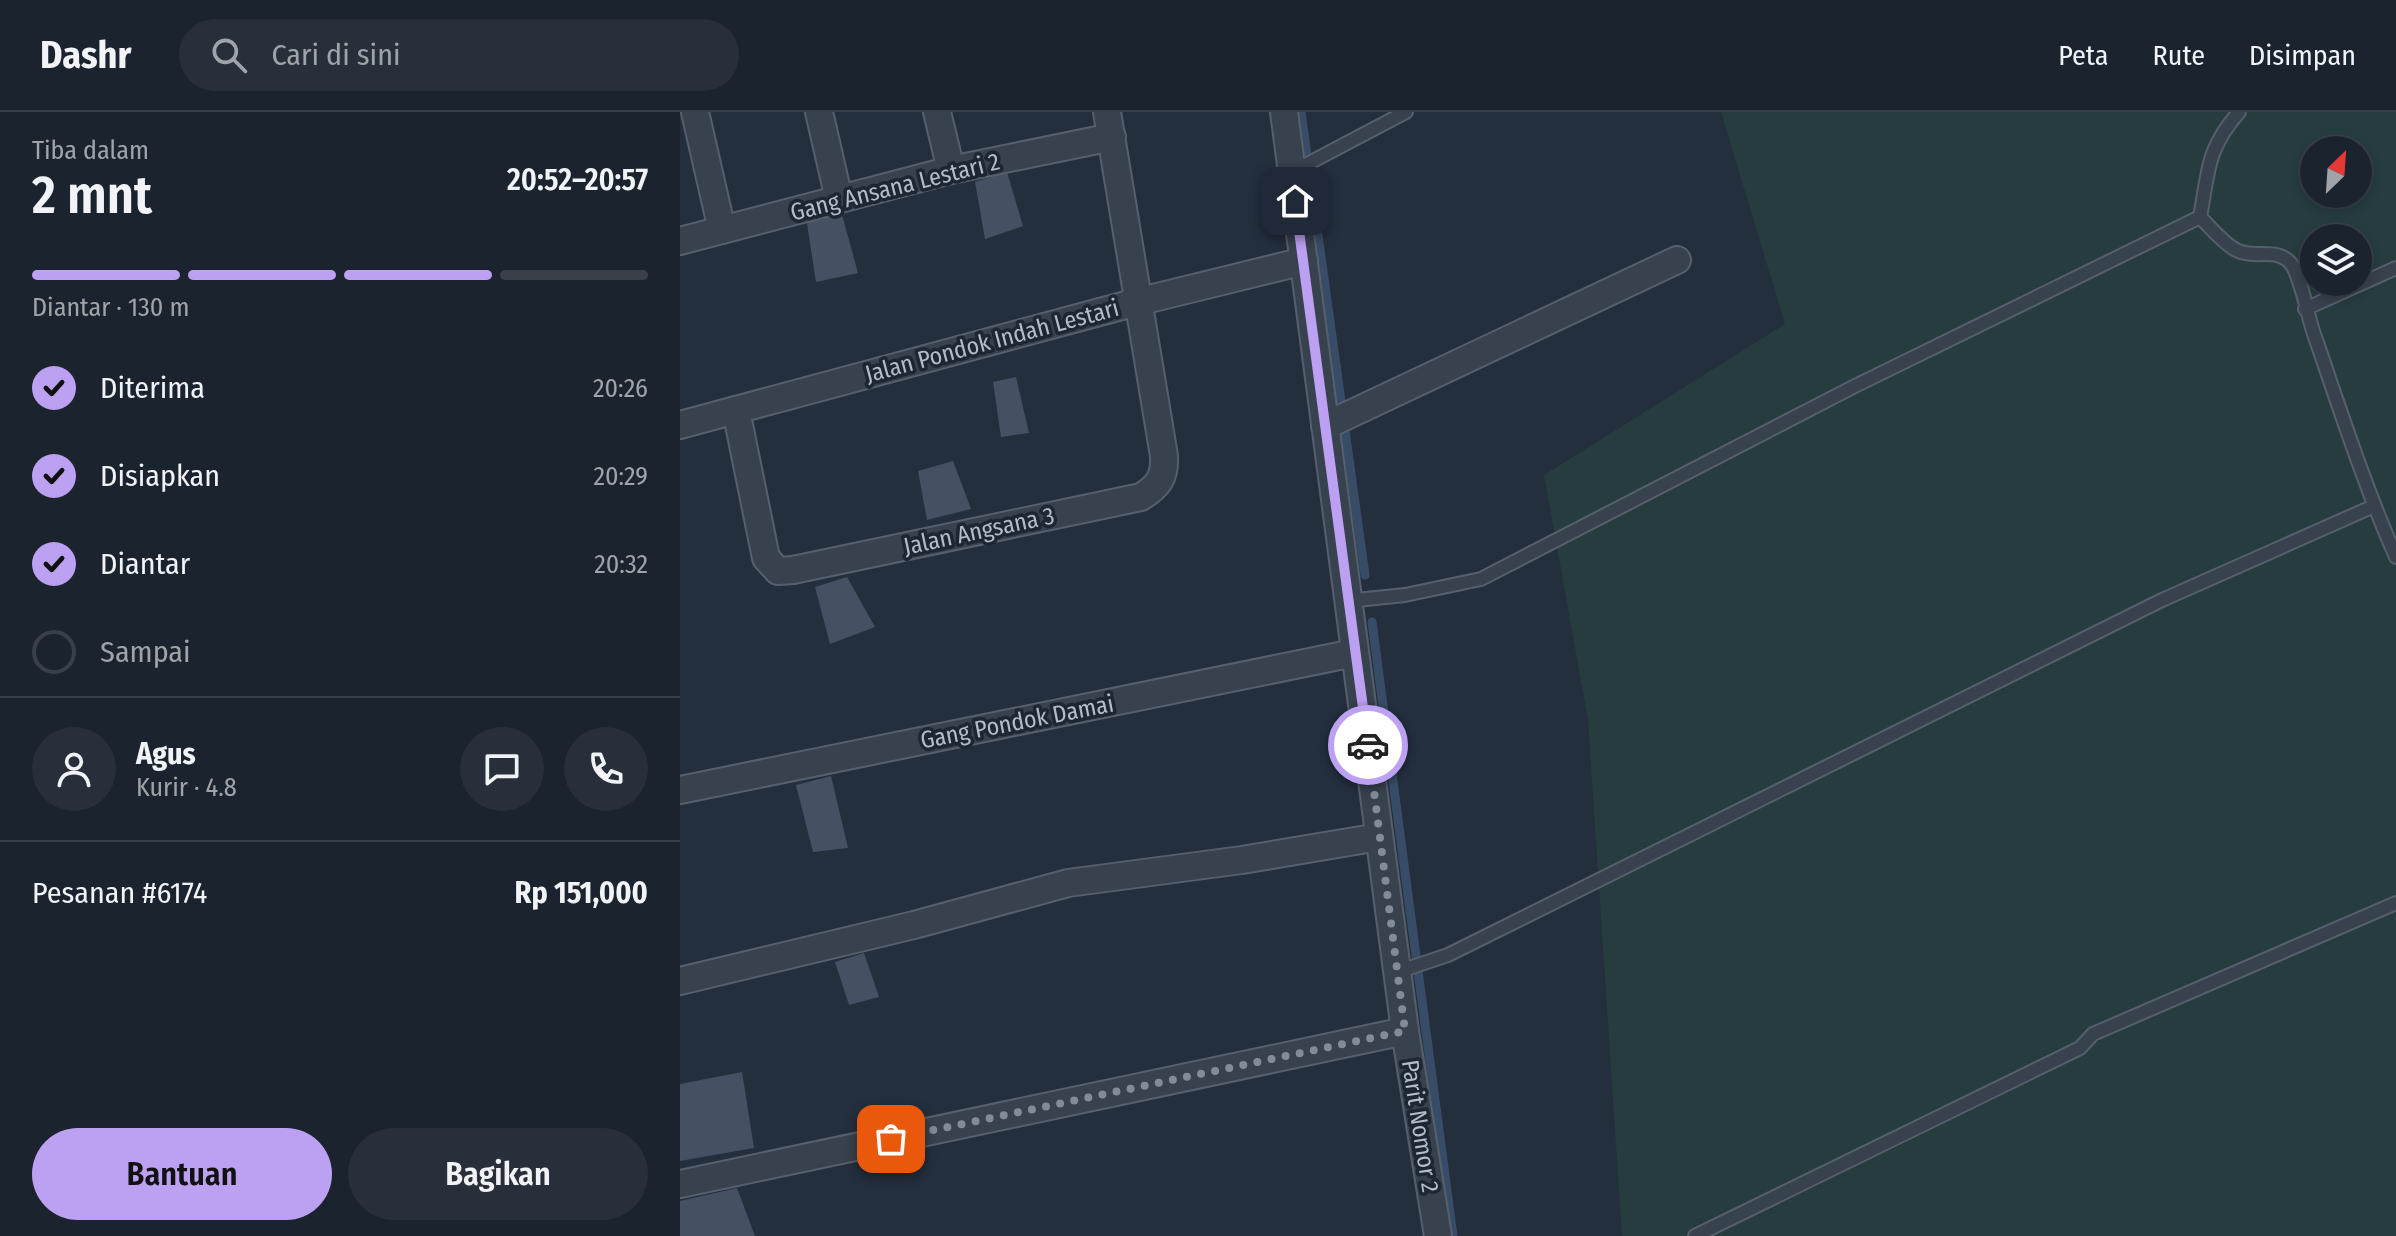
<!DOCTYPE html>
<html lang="id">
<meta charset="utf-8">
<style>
body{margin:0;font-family:"Fira Sans Condensed",sans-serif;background:#282f3a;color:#f1f3f6;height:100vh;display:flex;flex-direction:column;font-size:30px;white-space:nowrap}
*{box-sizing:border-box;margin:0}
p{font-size:26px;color:#a0a4aa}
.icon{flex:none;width:44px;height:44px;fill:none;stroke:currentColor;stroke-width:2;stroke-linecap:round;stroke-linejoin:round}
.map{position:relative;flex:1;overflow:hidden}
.drawer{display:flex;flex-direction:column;background:#1b232e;width:680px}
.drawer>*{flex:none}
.needle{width:52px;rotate:25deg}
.controls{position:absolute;left:1620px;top:24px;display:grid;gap:16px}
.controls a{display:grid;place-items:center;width:72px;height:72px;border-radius:50%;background:#1b232e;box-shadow:0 4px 12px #0003,0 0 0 2px #39404a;font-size:40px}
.pin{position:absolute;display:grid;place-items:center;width:68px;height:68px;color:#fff;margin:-34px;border-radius:16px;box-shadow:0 4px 12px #0006}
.courier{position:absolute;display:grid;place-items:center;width:80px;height:80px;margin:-40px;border:6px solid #bca0f2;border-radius:50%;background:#fff;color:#222;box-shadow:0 2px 10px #0007}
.summary em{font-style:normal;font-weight:600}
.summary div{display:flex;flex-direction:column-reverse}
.summary{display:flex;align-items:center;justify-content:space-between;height:136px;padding:0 32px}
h1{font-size:52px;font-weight:600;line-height:60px}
.bar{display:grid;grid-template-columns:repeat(4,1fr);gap:12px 8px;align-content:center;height:96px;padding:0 32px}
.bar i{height:10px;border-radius:6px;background:#39404a}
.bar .on{background:#bca0f2}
.bar p{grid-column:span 4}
.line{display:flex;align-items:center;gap:20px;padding:0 32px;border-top:2px solid #39404a}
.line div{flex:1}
.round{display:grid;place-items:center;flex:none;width:84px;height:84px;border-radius:42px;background:#282f3a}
ol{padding:0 32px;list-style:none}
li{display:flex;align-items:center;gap:24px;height:88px}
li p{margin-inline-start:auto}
li .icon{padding:8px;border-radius:50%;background:#bca0f2;color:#111;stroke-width:4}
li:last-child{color:#a0a4aa}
li i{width:44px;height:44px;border:4px solid #39404a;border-radius:50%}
.action{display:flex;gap:16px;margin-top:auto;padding:16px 32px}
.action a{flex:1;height:92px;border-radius:48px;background:#bca0f2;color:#111;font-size:32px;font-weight:600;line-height:92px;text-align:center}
.action a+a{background:#282f3a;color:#f1f3f6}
header{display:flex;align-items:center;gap:48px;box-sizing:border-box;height:112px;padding:0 40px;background:#1b232e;border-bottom:2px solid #39404a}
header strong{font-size:38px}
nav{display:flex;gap:44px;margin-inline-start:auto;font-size:28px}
.search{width:560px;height:72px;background:#282f3a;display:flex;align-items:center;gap:20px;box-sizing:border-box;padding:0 28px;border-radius:44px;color:#a0a4aa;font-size:30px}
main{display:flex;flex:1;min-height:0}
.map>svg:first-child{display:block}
</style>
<header>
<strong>Dashr</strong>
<div class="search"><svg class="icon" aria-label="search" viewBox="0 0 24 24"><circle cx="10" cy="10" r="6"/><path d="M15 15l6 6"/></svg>Cari di sini</div>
<nav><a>Peta</a><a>Rute</a><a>Disimpan</a></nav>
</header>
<main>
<section class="drawer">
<div class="summary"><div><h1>2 mnt</h1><p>Tiba dalam</p></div><em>20:52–20:57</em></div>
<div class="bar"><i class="on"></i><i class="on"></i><i class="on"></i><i></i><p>Diantar · 130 m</p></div>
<ol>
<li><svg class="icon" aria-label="check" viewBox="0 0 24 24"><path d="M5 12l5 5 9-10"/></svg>Diterima<p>20:26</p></li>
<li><svg class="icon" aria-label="check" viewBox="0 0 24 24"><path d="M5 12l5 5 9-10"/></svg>Disiapkan<p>20:29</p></li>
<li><svg class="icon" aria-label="check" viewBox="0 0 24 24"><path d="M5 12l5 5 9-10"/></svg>Diantar<p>20:32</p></li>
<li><i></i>Sampai</li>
</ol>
<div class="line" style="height:144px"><a class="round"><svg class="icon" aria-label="person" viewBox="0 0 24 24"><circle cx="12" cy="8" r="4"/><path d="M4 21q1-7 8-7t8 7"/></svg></a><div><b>Agus</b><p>Kurir · 4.8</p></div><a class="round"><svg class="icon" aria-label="chat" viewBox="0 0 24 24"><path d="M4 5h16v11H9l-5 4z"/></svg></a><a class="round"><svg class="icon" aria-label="phone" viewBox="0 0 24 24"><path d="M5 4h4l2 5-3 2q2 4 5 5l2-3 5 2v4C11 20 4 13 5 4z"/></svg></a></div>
<div class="line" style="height:104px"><div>Pesanan #6174</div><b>Rp 151,000</b></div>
<div class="action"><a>Bantuan</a><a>Bagikan</a></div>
</section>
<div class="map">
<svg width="1716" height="1124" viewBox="0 0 1716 1124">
<rect width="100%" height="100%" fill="#242f3e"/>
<path fill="#263c3f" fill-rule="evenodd" d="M1041 0H1716V1124H942L908 608 864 363 1105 212ZM1634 38H1678V82H1634ZM1634 126H1678V170H1634Z"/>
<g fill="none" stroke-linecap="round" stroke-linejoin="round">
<g stroke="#394c67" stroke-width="9">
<path d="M621 0 685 463"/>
<path d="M692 510 773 1124"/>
</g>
</g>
<g fill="#455162">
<path d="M327 60 343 114 305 127 295 70Z"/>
<path d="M161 99 178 161 136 170 126 105Z"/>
<path d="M336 265 349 321 321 325 313 270Z"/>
<path d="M273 349 291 397 247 408 238 359Z"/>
<path d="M167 465 195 515 150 532 135 475Z"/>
<path d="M151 664 168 736 133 740 116 673Z"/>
<path d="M184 841 199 885 169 893 155 850Z"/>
<path d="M62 960 74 1036 0 1049V972Z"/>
<path d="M57 1076 75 1124H0V1089Z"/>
</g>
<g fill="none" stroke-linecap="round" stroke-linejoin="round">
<defs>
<g id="service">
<path d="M1559 0C1526 38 1529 58 1520 105 1531 116 1542 130 1556 138 1574 148 1599 134 1612 153 1621 166 1628 205 1634 222 1660 297 1684 373 1716 445"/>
<path d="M612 60 726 0"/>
<path d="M1625 197 1716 156"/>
<path d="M667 489 725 483 801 467 1175 274 1520 105"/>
<path d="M717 860 768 843 1482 488 1694 394"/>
<path d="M1015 1124 1400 936 1413 922 1716 791"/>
</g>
<g id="minor">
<path d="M15 0 42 118"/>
<path d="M139 0 159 87"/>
<path d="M257 0 271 58"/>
<path d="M604 0 725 919 758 1124"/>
<path d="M0 129 271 58 432 25"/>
<path d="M56 298 86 446 98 459 113 458 461 385C479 374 485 365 484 344L427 0"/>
<path d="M0 313 457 190 624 149"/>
<path d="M645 314 997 148"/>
<path d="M0 678 674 541"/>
<path d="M0 869 234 813 388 771 562 748 699 725"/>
<path d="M0 1072 725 919"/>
</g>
</defs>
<use href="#service" stroke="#565f6c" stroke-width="16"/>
<use href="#minor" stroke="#565f6c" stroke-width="30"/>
<use href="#service" stroke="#38414e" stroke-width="12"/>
<use href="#minor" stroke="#38414e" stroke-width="26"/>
</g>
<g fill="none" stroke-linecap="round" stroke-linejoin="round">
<path stroke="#828b98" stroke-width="8" stroke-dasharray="0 14.4" d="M211 1027 725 919 688 633"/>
<path stroke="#bca0f2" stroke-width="10" d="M615 89 688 633"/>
</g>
<g text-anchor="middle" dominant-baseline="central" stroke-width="7" stroke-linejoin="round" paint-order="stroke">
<g font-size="24" fill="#b4bcc9" stroke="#1d2633">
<text transform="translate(215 75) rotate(-14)">Gang Ansana Lestari 2</text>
<text transform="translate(312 229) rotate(-15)">Jalan Pondok Indah Lestari</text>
<text transform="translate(299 419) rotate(-12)">Jalan Angsana 3</text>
<text transform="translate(337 610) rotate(-11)">Gang Pondok Damai</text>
<text transform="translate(740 1014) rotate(81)">Parit Nomor 2</text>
</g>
</g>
</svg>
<div class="controls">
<a><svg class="needle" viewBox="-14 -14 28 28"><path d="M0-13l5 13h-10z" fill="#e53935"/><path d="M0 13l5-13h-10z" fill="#a0a4aa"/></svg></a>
<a><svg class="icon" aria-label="layers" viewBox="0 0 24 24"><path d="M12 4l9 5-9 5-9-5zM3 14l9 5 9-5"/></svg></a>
</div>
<div class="pin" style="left:211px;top:1027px;background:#ea580c"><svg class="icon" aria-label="bag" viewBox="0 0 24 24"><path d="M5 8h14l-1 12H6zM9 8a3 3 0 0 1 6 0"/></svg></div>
<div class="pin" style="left:615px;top:89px;background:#1f2937"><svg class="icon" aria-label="home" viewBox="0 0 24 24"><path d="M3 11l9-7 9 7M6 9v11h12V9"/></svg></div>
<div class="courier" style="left:688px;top:633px"><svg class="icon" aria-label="car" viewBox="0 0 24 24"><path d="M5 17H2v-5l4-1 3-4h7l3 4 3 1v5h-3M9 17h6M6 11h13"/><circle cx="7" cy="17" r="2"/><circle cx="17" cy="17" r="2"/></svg></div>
</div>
</main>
